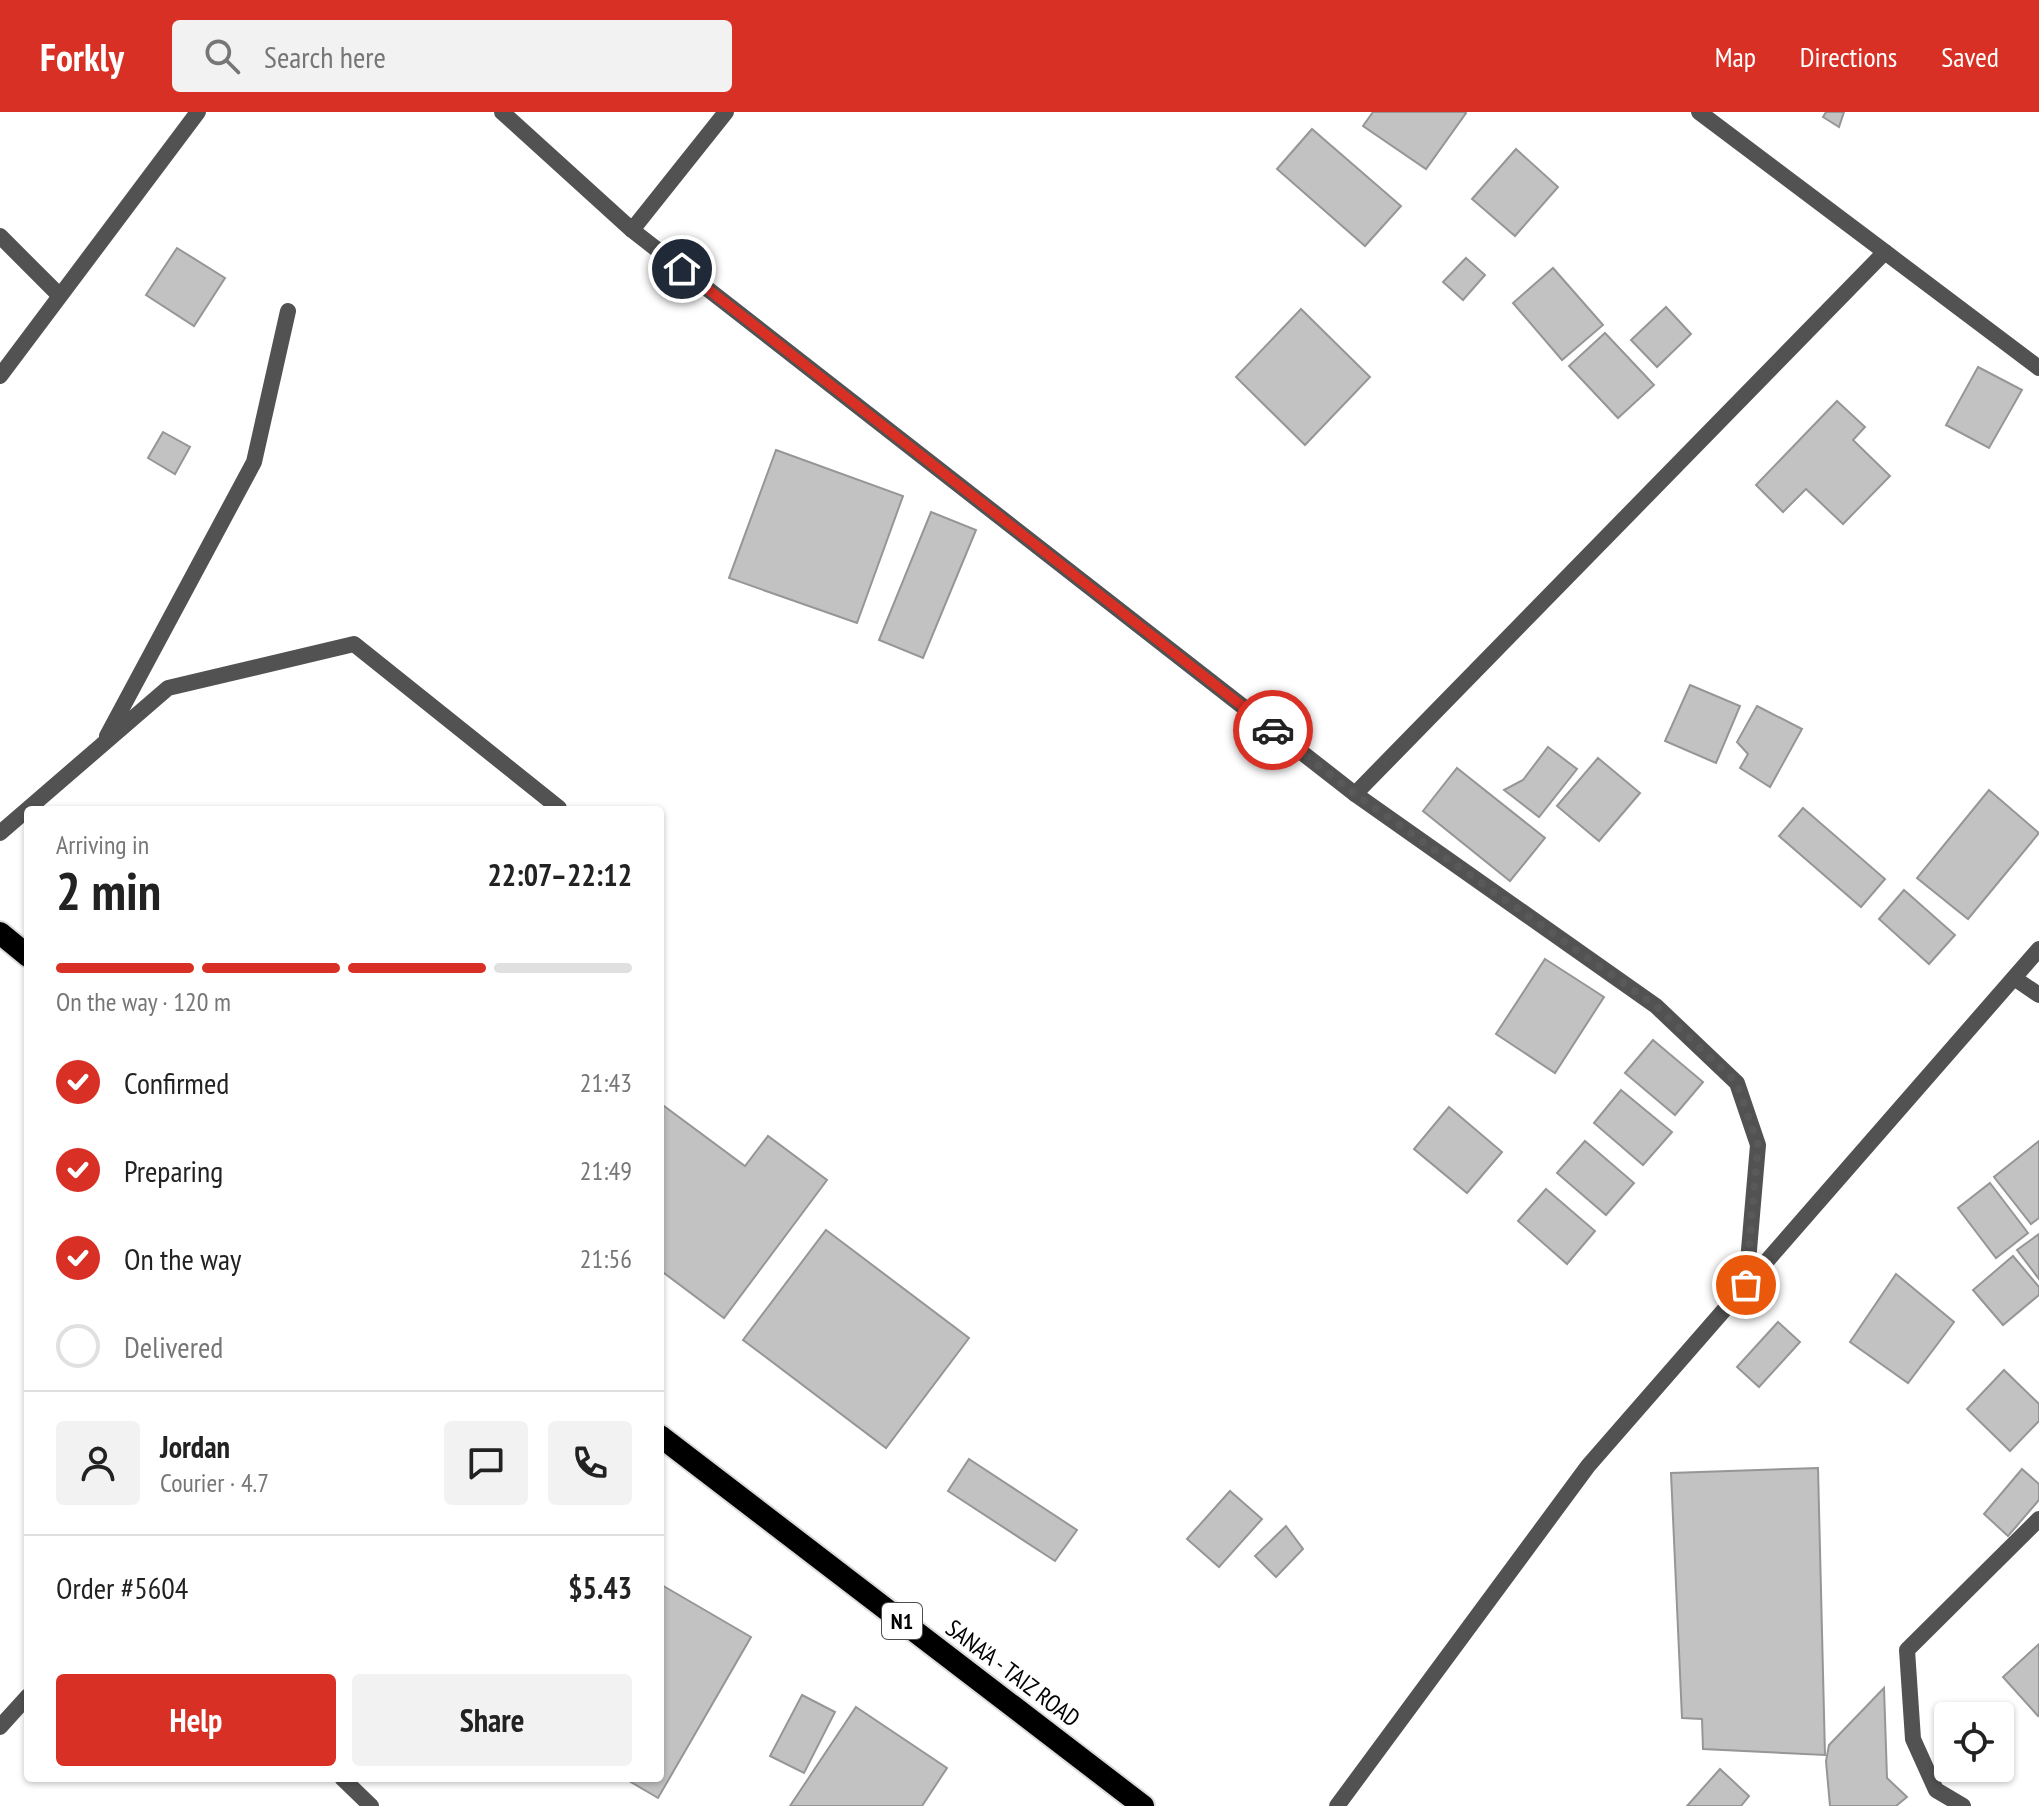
<!DOCTYPE html>
<meta charset="utf-8">
<style>
body{margin:0;font-family:"PT Sans Narrow",sans-serif;background:#f2f2f2;color:#222;height:100vh;display:flex;flex-direction:column;font-size:30px;white-space:nowrap}
*{box-sizing:border-box;margin:0}
p{font-size:26px;color:#767676}
.icon{flex:none;width:44px;height:44px;fill:none;stroke:currentColor;stroke-width:2;stroke-linecap:round;stroke-linejoin:round}
.map{position:relative;flex:1;overflow:hidden}
.panel{position:absolute;left:24px;top:694px;width:640px;height:976px;display:flex;flex-direction:column;background:#fff;border-radius:8px;box-shadow:0 2px 6px #0004}
.panel>*{flex:none}
.fabs{position:absolute;left:1934px;top:1590px;display:grid;gap:16px}
.fabs a{display:grid;place-items:center;width:80px;height:80px;border-radius:8px;background:#fff;box-shadow:0 2px 6px #0004;font-size:40px}
.pin{position:absolute;display:grid;place-items:center;width:68px;height:68px;color:#fff;margin:-34px;border:4px solid #fff;border-radius:50%;box-shadow:0 2px 8px #0007}
.courier{position:absolute;display:grid;place-items:center;width:80px;height:80px;margin:-40px;border:6px solid #d93025;border-radius:50%;background:#fff;color:#222;box-shadow:0 2px 10px #0007}
.overview em{font-style:normal;font-weight:700}
.overview div{display:flex;flex-direction:column-reverse}
.overview{display:flex;align-items:center;justify-content:space-between;height:136px;padding:0 32px}
h1{font-size:52px;font-weight:700;line-height:60px}
.bar{display:grid;grid-template-columns:repeat(4,1fr);gap:12px 8px;align-content:center;height:96px;padding:0 32px}
.bar i{height:10px;border-radius:6px;background:#e0e0e0}
.bar .active{background:#d93025}
.bar p{grid-column:span 4}
.line{display:flex;align-items:center;gap:20px;padding:0 32px;border-top:2px solid #e0e0e0}
.line div{flex:1}
.round{display:grid;place-items:center;flex:none;width:84px;height:84px;border-radius:8px;background:#f2f2f2}
ol{padding:0 32px;list-style:none}
li{display:flex;align-items:center;gap:24px;height:88px}
li p{margin-inline-start:auto}
li .icon{padding:8px;border-radius:50%;background:#d93025;color:#fff;stroke-width:4}
li:last-child{color:#767676}
li i{width:44px;height:44px;border:4px solid #e0e0e0;border-radius:50%}
.primary-button{display:flex;gap:16px;margin-top:auto;padding:16px 32px}
.primary-button a{flex:1;height:92px;border-radius:8px;background:#d93025;color:#fff;font-size:32px;font-weight:700;line-height:92px;text-align:center}
.primary-button a+a{background:#f2f2f2;color:#222}
header{display:flex;align-items:center;gap:48px;box-sizing:border-box;height:112px;padding:0 40px;background:#d93025;color:#fff}
header strong{font-size:38px}
nav{display:flex;gap:44px;margin-inline-start:auto;font-size:28px}
.search{width:560px;height:72px;background:#f2f2f2;display:flex;align-items:center;gap:20px;box-sizing:border-box;padding:0 28px;border-radius:8px;color:#767676;font-size:30px}
.map>svg:first-child{display:block}
</style>
<header>
<strong>Forkly</strong>
<div class="search"><svg class="icon" aria-label="search" viewBox="0 0 24 24"><circle cx="10" cy="10" r="6"/><path d="M15 15l6 6"/></svg>Search here</div>
<nav><a>Map</a><a>Directions</a><a>Saved</a></nav>
</header>
<div class="map">
<svg width="2039" height="1694" viewBox="0 0 2039 1694">
<rect width="100%" height="100%" fill="#fff"/>
<g fill="#c2c2c2" stroke="#969696" stroke-width="2">
<path d="M1373 0H1464L1466 1 1426 57 1363 14Z"/>
<path d="M1826 0H1844L1839 15 1823 5Z"/>
<path d="M1312 17 1401 94 1365 134 1277 57Z"/>
<path d="M1516 37 1558 75 1515 124 1472 87Z"/>
<path d="M177 136 225 166 194 214 146 183Z"/>
<path d="M1466 146 1485 163 1463 188 1443 170Z"/>
<path d="M1553 156 1603 213 1562 248 1513 191Z"/>
<path d="M1666 195 1691 222 1657 255 1631 228Z"/>
<path d="M1301 197 1370 265 1305 333 1236 265Z"/>
<path d="M1605 221 1654 273 1618 306 1569 254Z"/>
<path d="M1978 255 2022 278 1989 336 1946 313Z"/>
<path d="M1837 289 1865 315 1853 328 1890 364 1843 412 1806 377 1783 400 1756 373Z"/>
<path d="M163 320 190 335 175 362 148 346Z"/>
<path d="M776 338 903 384 857 511 729 466Z"/>
<path d="M931 400 976 418 923 546 879 528Z"/>
<path d="M1690 573 1740 594 1716 651 1665 629Z"/>
<path d="M1757 594 1802 617 1770 675 1740 656 1748 642 1737 630Z"/>
<path d="M1548 635 1577 657 1539 705 1504 678 1523 668Z"/>
<path d="M1598 646 1640 681 1599 729 1557 694Z"/>
<path d="M1457 656 1545 726 1510 769 1423 699Z"/>
<path d="M1989 678 2039 721 1968 807 1917 766Z"/>
<path d="M1803 696 1885 767 1861 795 1779 724Z"/>
<path d="M1904 778 1955 823 1929 852 1879 807Z"/>
<path d="M1545 847 1604 885 1555 961 1496 922Z"/>
<path d="M1653 928 1703 970 1675 1003 1625 961Z"/>
<path d="M1621 978 1672 1020 1643 1053 1594 1011Z"/>
<path d="M660 991 745 1054 768 1024 827 1068 724 1206 660 1158Z"/>
<path d="M1449 995 1502 1040 1467 1081 1414 1037Z"/>
<path d="M1585 1029 1634 1071 1606 1103 1557 1061Z"/>
<path d="M2039 1029V1106L2031 1112 1994 1065Z"/>
<path d="M1990 1071 2028 1121 1996 1146 1958 1096Z"/>
<path d="M1546 1077 1595 1119 1567 1152 1518 1109Z"/>
<path d="M826 1118 969 1226 886 1336 743 1228Z"/>
<path d="M2039 1122V1167L2017 1138Z"/>
<path d="M2013 1144 2039 1175V1183L2003 1213 1973 1178Z"/>
<path d="M1896 1162 1954 1210 1908 1271 1850 1230Z"/>
<path d="M1778 1210 1800 1230 1759 1275 1737 1255Z"/>
<path d="M2004 1258 2039 1292V1309L2010 1339 1967 1297Z"/>
<path d="M969 1347 1077 1418 1055 1449 948 1379Z"/>
<path d="M1818 1356 1825 1643 1703 1637 1702 1607 1682 1606 1671 1361Z"/>
<path d="M2022 1357 2039 1372V1388L2008 1424 1984 1402Z"/>
<path d="M1230 1379 1262 1407 1219 1455 1187 1427Z"/>
<path d="M1286 1414 1303 1437 1276 1465 1255 1444Z"/>
<path d="M660 1472 751 1525 658 1686 624 1666H660Z"/>
<path d="M2039 1532V1603L2038 1604 2003 1565Z"/>
<path d="M1884 1576 1887 1666 1907 1685 1896 1694H1830L1826 1649 1829 1633Z"/>
<path d="M802 1583 835 1600 804 1661 770 1644Z"/>
<path d="M856 1595 947 1656 922 1694H790Z"/>
<path d="M1720 1657 1749 1684 1741 1694H1687Z"/>
</g>
<g fill="none" stroke-linecap="round" stroke-linejoin="round">
<defs>
<g id="trunk">
<path d="M0 821 28 844"/>
<path d="M660 1324 1143 1694"/>
</g>
</defs>
<use href="#trunk" stroke="#dbdbdb" stroke-width="26"/>
<g stroke="#525252" stroke-width="16">
<path d="M107 624 254 350 288 199"/>
<path d="M0 721 168 576 354 532 559 696"/>
</g>
<g stroke="#525252" stroke-width="16">
<path d="M502 0 632 118 1355 682 1656 894 1737 971 1758 1033 1746 1173"/>
<path d="M632 118 726 0"/>
<path d="M0 124 59 183"/>
<path d="M1885 140 2039 256"/>
<path d="M0 264 198 0"/>
<path d="M1355 682 1885 140 1699 0"/>
<path d="M2014 866 2039 883"/>
<path d="M0 1615 28 1584"/>
<path d="M342 1666 371 1694"/>
<path d="M1337 1694 1588 1354 2039 837"/>
<path d="M1963 1694 1936 1678 1913 1627 1907 1538 2039 1407"/>
</g>
<use href="#trunk" stroke="#000" stroke-width="22"/>
</g>
<g fill="none" stroke-linecap="round" stroke-linejoin="round">
<path stroke="#595959" stroke-width="8" stroke-dasharray="0 14.4" d="M1273 618 1355 682 1656 894 1737 971 1758 1033 1746 1173"/>
<path stroke="#d93025" stroke-width="10" d="M682 157 1273 618"/>
</g>
<g text-anchor="middle" dominant-baseline="central" stroke-width="7" stroke-linejoin="round" paint-order="stroke">
<rect fill="#fff" stroke="#4c4c4c" stroke-width="2" x="882" y="1491" width="40" height="36" rx="6"/>
<g font-size="22" font-weight="bold" fill="#000">
<text x="902" y="1509">N1</text>
</g>
<g font-size="24" fill="#000" stroke="#fff">
<text transform="translate(1013 1561) rotate(37)">SANA'A - TAIZ ROAD</text>
</g>
</g>
</svg>
<div class="fabs">
<a><svg class="icon" aria-label="locate" viewBox="0 0 24 24"><circle cx="12" cy="12" r="6"/><path d="M12 2v4M12 18v4M2 12h4M18 12h4"/></svg></a>
</div>
<div class="pin" style="left:1746px;top:1173px;background:#ea580c"><svg class="icon" aria-label="bag" viewBox="0 0 24 24"><path d="M5 8h14l-1 12H6zM9 8a3 3 0 0 1 6 0"/></svg></div>
<div class="pin" style="left:682px;top:157px;background:#1f2937"><svg class="icon" aria-label="home" viewBox="0 0 24 24"><path d="M3 11l9-7 9 7M6 9v11h12V9"/></svg></div>
<div class="courier" style="left:1273px;top:618px"><svg class="icon" aria-label="car" viewBox="0 0 24 24"><path d="M5 17H2v-5l4-1 3-4h7l3 4 3 1v5h-3M9 17h6M6 11h13"/><circle cx="7" cy="17" r="2"/><circle cx="17" cy="17" r="2"/></svg></div>
<section class="panel">
<div class="overview"><div><h1>2 min</h1><p>Arriving in</p></div><em>22:07–22:12</em></div>
<div class="bar"><i class="active"></i><i class="active"></i><i class="active"></i><i></i><p>On the way · 120 m</p></div>
<ol>
<li><svg class="icon" aria-label="check" viewBox="0 0 24 24"><path d="M5 12l5 5 9-10"/></svg>Confirmed<p>21:43</p></li>
<li><svg class="icon" aria-label="check" viewBox="0 0 24 24"><path d="M5 12l5 5 9-10"/></svg>Preparing<p>21:49</p></li>
<li><svg class="icon" aria-label="check" viewBox="0 0 24 24"><path d="M5 12l5 5 9-10"/></svg>On the way<p>21:56</p></li>
<li><i></i>Delivered</li>
</ol>
<div class="line" style="height:144px"><a class="round"><svg class="icon" aria-label="person" viewBox="0 0 24 24"><circle cx="12" cy="8" r="4"/><path d="M4 21q1-7 8-7t8 7"/></svg></a><div><b>Jordan</b><p>Courier · 4.7</p></div><a class="round"><svg class="icon" aria-label="chat" viewBox="0 0 24 24"><path d="M4 5h16v11H9l-5 4z"/></svg></a><a class="round"><svg class="icon" aria-label="phone" viewBox="0 0 24 24"><path d="M5 4h4l2 5-3 2q2 4 5 5l2-3 5 2v4C11 20 4 13 5 4z"/></svg></a></div>
<div class="line" style="height:104px"><div>Order #5604</div><b>$5.43</b></div>
<div class="primary-button"><a>Help</a><a>Share</a></div>
</section>
</div>
